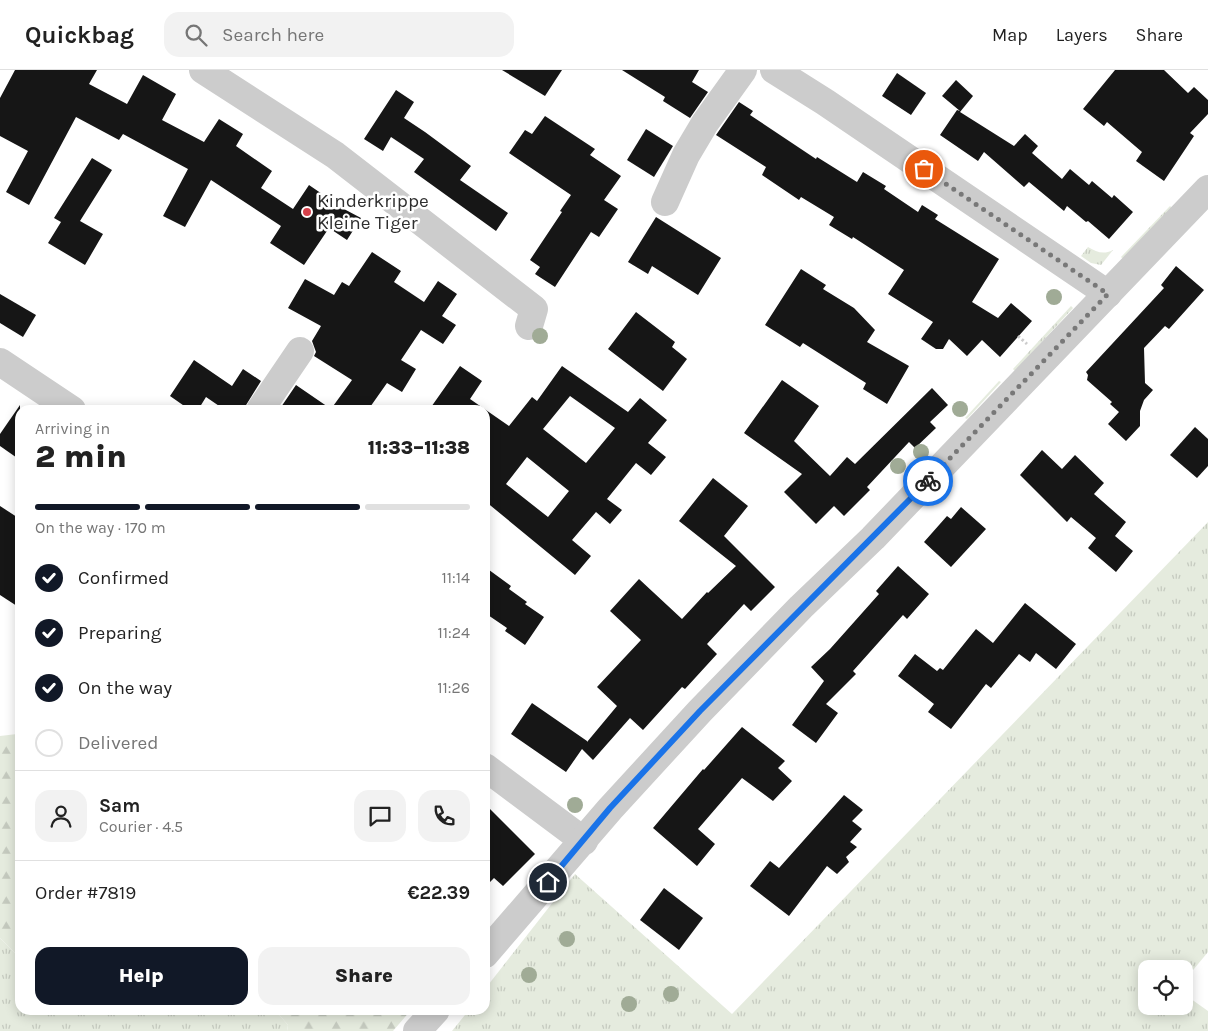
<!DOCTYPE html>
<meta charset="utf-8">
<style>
body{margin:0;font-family:Karla,sans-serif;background:#f2f2f2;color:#222;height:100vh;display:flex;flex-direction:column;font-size:19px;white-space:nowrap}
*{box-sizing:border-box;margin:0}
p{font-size:16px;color:#767676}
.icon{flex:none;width:28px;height:28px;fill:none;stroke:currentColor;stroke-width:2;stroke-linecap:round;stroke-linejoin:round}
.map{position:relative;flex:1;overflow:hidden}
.panel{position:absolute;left:15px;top:335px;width:475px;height:610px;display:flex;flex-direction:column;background:#fff;border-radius:15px;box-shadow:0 2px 12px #0003}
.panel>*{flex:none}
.tools{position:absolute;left:1138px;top:890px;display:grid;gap:10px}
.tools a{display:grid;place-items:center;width:55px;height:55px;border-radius:10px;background:#fff;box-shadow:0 2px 12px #0003;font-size:25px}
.pin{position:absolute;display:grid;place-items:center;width:42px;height:42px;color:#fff;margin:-21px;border:2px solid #fff;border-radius:50%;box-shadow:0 1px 5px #0007}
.courier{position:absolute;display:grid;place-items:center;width:50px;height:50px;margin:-25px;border:4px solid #1a73e8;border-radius:50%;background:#fff;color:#222;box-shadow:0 1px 6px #0007}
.head em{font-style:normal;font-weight:800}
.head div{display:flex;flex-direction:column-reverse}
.head{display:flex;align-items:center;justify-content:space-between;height:85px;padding:0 20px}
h1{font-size:32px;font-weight:800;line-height:38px}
.bar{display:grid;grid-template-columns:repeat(4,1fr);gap:8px 5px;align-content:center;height:60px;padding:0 20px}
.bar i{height:6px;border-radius:4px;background:#e0e0e0}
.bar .on{background:#111827}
.bar p{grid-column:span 4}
.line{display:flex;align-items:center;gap:12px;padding:0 20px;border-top:1px solid #e0e0e0}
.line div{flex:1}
.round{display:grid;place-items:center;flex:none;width:52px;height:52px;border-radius:15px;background:#f2f2f2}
ol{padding:0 20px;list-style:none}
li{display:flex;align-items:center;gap:15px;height:55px}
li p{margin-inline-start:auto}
li .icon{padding:5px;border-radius:50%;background:#111827;color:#fff;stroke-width:4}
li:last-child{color:#767676}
li i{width:28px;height:28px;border:2px solid #e0e0e0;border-radius:50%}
.primary-button{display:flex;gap:10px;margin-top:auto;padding:10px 20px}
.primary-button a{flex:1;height:58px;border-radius:15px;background:#111827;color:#fff;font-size:20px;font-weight:800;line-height:58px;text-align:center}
.primary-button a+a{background:#f2f2f2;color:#222}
header{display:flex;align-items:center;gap:30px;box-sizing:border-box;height:70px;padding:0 25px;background:#fff;border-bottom:1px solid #e0e0e0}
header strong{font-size:24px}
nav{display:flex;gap:28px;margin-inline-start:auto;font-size:18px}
.search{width:350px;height:45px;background:#f2f2f2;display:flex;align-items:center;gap:12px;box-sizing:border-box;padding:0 18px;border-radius:15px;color:#767676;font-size:19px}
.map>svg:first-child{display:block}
</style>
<header>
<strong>Quickbag</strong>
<div class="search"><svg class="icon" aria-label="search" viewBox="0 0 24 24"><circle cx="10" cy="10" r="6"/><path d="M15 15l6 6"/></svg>Search here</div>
<nav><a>Map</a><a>Layers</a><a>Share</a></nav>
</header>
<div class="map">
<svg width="1208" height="961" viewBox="0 0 1208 961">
<defs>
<pattern id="grass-tufts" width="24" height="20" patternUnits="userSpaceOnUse" patternTransform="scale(1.25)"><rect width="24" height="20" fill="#e5ebde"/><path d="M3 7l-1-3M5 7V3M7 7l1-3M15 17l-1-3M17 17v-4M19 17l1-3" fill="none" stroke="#c5cabf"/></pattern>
<pattern id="forest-firs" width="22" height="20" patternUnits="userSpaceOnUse" patternTransform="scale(1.25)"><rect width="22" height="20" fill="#e5ebde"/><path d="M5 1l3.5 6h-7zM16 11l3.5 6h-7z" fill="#c5cabf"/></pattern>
</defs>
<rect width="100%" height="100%" fill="#fff"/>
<g fill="url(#grass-tufts)">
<path d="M1170 136 1172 138 1123 189 1121 187Z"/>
<path d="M1088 177C1097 182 1103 185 1113 180L1101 195 1091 193 1081 186Z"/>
<path d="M1071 236 1073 238 1015 301 1013 299Z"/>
<path d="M999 311 1001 312 967 349 965 348Z"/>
<path d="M1208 452V882L1184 911V899H1146V936H1184V924L1208 941V961H452L469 940H485V919L575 804 732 944Z"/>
<path d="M0 868 15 883 20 882V940H275L288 955 287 961H0Z"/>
</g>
<g fill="url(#forest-firs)">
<path d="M17 664 20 665V882L15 883 0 868V666Z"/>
<path d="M275 940H411L393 961H287L288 955Z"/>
</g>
<g fill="#161616" fill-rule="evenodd">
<path d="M15 0H97L89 14 127 34 143 5 176 24 162 50 204 72 219 49 243 64 236 76 272 101 261 118 293 139 309 115 344 139 361 148 347 170 329 158 304 195 270 173 281 156 211 110 185 157 163 146 188 99 123 64 119 70 76 47 29 135 6 122 28 81 0 66V28Z"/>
<path d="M502 0H562L545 26Z"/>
<path d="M622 0H699L692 12 708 22 690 48 663 31 665 27Z"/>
<path d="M1115 0H1164L1188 23 1194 17 1208 30V44L1190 63 1194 66 1164 111 1136 91 1142 82 1107 52 1104 56 1083 39Z"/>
<path d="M897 3 926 23 911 45 882 26Z"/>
<path d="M956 10 973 26 960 42 1014 76 1025 64 1038 76 1032 83 1062 109 1070 99 1089 115 1092 111 1112 128 1114 125 1133 142 1109 169 1088 151 1086 152 1067 136 1064 141 1029 112 1024 117 984 82 978 91 940 65 957 40 960 41 942 26Z"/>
<path d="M396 20 414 32 404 48 425 62 471 96 460 110 508 143 496 161 414 102 424 89 391 67 383 81 364 69Z"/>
<path d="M739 32 753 41 750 45 816 89 817 87 857 112 863 102 886 116 884 119 918 142 922 135 938 145 935 149 999 189 972 232 998 248 1011 233 1032 251 1000 287 982 270 967 286 949 269 943 279H936L921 269 933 252 888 224 904 200 853 167 852 169 829 155 834 147 801 127 799 130 762 105 766 97 716 65Z"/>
<path d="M545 46 595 79 590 85 621 106 604 130 618 139 599 167 591 162 555 217 535 204 540 197 530 190 562 142 560 141 571 125 509 83 525 60 532 64Z"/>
<path d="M646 59 673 76 654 107 627 90Z"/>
<path d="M92 88 112 100 80 151 103 164 85 195 48 173 61 152 54 148Z"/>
<path d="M656 147 721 188 698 225 652 196 648 204 628 192Z"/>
<path d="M372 182 401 201 394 212 424 232 438 211 457 224 442 246 456 255 443 274 421 260 401 290 416 299 402 322 387 313 368 340H279L296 315 331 339 352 310 314 286 316 282 312 271 321 256 288 238 305 209 334 225 342 212 349 216Z"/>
<path d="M1176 196 1204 220 1169 259 1165 256 1144 278 1145 313 1153 320 1144 330 1140 341V356L1126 371 1108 354 1119 342 1110 334 1112 332 1087 310 1088 305 1086 302 1164 218 1161 215Z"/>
<path d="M801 199 826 215 823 219 854 238 875 260 867 272 909 296 887 334 863 319 866 313 803 273 800 277 765 255Z"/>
<path d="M0 224 36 245 23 267 0 253Z"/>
<path d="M636 242 675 272 672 277 687 289 663 321 608 279Z"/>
<path d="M194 290 232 316 243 299 261 311 243 340H225L206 327 198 340H190L170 326Z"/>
<path d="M460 296 482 311 470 329 509 356 532 327 537 331 562 296 628 342 640 328 667 350 648 373 666 387 651 405 636 393 607 429 622 440 610 454 596 442 572 470 591 486 575 505 485 431V340H429ZM570 326 615 358 586 393 543 359ZM527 387 569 421 548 447 506 414Z"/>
<path d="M782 310 819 336 794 371 830 406 847 387 855 394 932 318 948 335 930 352 936 358 915 378 909 372 867 417 870 420 844 446 834 436 816 454 784 422 802 404 744 363Z"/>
<path d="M20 335V390L0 376V364Z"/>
<path d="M1195 357 1208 369V396L1197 408 1170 385Z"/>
<path d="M1042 380 1062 399 1075 385 1104 413 1094 424 1126 452 1115 466 1133 481 1116 502 1088 478 1096 468 1071 447 1067 452 1020 405Z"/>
<path d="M713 408 748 436 724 466 775 517 751 541 744 534 707 574 717 584 685 619 682 617 643 660 630 648 593 690 582 679 566 702 511 664 532 633 587 671V672L617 636 597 617 641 570 610 541 639 509 682 549 707 522 708 523 736 496 679 451Z"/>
<path d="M0 436 20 449V538L0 525Z"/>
<path d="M961 437 986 459 951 497 924 472 947 446 951 449Z"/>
<path d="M898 496 929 524 907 549 903 545 853 601 856 604 826 634 838 643 816 673 792 655 824 611 811 597 830 579 879 524 876 521Z"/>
<path d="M485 497 511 516 509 519 527 532 525 534 544 547 525 575 505 561 507 558 485 543Z"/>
<path d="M1025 533 1076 574 1056 599 1036 583 1030 592 1019 584 991 618 986 614 951 659 928 642 934 634 898 606 915 584 937 601 940 598 943 600 976 559 993 573Z"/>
<path d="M742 657 785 691 778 698 792 711 773 731 742 708 698 759 715 774 697 796 653 758 703 699 704 700Z"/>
<path d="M844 725 863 740 852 751 862 759 850 772 857 777 846 787 849 792 837 804 827 796 789 846 750 816 770 791 779 798Z"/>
<path d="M485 734 535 784 503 816 494 808 485 817Z"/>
<path d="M664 818 703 848 679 880 640 850Z"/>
</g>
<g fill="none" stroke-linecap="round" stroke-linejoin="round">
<path stroke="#ccc" stroke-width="3" stroke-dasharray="2.5 2.5" stroke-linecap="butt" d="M1018 266 1027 274"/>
<g stroke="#ccc" stroke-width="28">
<path d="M203 0 335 85 534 239 529 256"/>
<path d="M774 0 825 32 1108 224"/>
<path d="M665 132 686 85 705 53 743 0"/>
<path d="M0 292 72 340"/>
<path d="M260 340 300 281"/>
<path d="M485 697 584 771"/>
<path d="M485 884 610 739 700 641 801 537 873 468 1208 119"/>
<path d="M417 961 436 940"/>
</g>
</g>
<g fill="#a0ab96">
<circle cx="1054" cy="227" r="8"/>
<circle cx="540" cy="266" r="8"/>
<circle cx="960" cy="339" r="8"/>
<circle cx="921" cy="382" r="8"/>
<circle cx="898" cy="396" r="8"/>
<circle cx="575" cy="735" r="8"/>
<circle cx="567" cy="869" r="8"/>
<circle cx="529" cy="905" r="8"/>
<circle cx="671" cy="924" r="8"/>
<circle cx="629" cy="934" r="8"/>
</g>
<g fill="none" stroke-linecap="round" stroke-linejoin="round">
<path stroke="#787878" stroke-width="5" stroke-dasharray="0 9" d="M924 99 1108 224 928 411"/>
<path stroke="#1a73e8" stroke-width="6" d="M548 812 610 738 700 641 928 411"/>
</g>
<circle fill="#d6414b" stroke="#fff" stroke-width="2" cx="307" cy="142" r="5"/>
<g text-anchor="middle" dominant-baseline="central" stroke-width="5" stroke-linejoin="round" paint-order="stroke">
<g font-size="19" fill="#2f2f2f" stroke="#fff" text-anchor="start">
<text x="317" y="131">Kinderkrippe<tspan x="317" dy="22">Kleine Tiger</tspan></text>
</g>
</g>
</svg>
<div class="tools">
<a><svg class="icon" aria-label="locate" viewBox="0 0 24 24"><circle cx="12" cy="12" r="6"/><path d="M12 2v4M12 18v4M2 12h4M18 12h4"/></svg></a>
</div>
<div class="pin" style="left:924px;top:99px;background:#ea580c"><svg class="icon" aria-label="bag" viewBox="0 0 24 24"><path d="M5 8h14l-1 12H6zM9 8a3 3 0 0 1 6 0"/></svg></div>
<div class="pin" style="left:548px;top:812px;background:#1f2937"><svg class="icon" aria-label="home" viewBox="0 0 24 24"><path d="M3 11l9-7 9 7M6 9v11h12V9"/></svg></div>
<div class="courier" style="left:928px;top:411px"><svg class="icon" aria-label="bike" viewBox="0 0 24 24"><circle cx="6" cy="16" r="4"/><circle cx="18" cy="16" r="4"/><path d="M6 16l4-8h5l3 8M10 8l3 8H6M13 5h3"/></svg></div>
<section class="panel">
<div class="head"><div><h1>2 min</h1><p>Arriving in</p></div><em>11:33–11:38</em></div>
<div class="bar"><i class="on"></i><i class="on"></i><i class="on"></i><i></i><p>On the way · 170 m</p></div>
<ol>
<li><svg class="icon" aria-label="check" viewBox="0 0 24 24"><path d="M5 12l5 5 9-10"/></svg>Confirmed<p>11:14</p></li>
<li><svg class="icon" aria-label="check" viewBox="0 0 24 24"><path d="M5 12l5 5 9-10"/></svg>Preparing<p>11:24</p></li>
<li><svg class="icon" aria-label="check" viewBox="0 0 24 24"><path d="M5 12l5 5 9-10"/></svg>On the way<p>11:26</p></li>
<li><i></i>Delivered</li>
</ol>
<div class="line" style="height:90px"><a class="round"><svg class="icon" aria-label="person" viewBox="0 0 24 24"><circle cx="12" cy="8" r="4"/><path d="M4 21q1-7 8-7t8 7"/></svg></a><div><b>Sam</b><p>Courier · 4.5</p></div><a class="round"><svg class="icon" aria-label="chat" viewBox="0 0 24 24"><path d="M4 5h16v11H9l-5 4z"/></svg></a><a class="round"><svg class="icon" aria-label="phone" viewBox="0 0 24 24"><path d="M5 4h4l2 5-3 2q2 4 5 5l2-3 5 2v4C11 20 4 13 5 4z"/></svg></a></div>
<div class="line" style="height:65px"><div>Order #7819</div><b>€22.39</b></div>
<div class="primary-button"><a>Help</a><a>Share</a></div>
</section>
</div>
